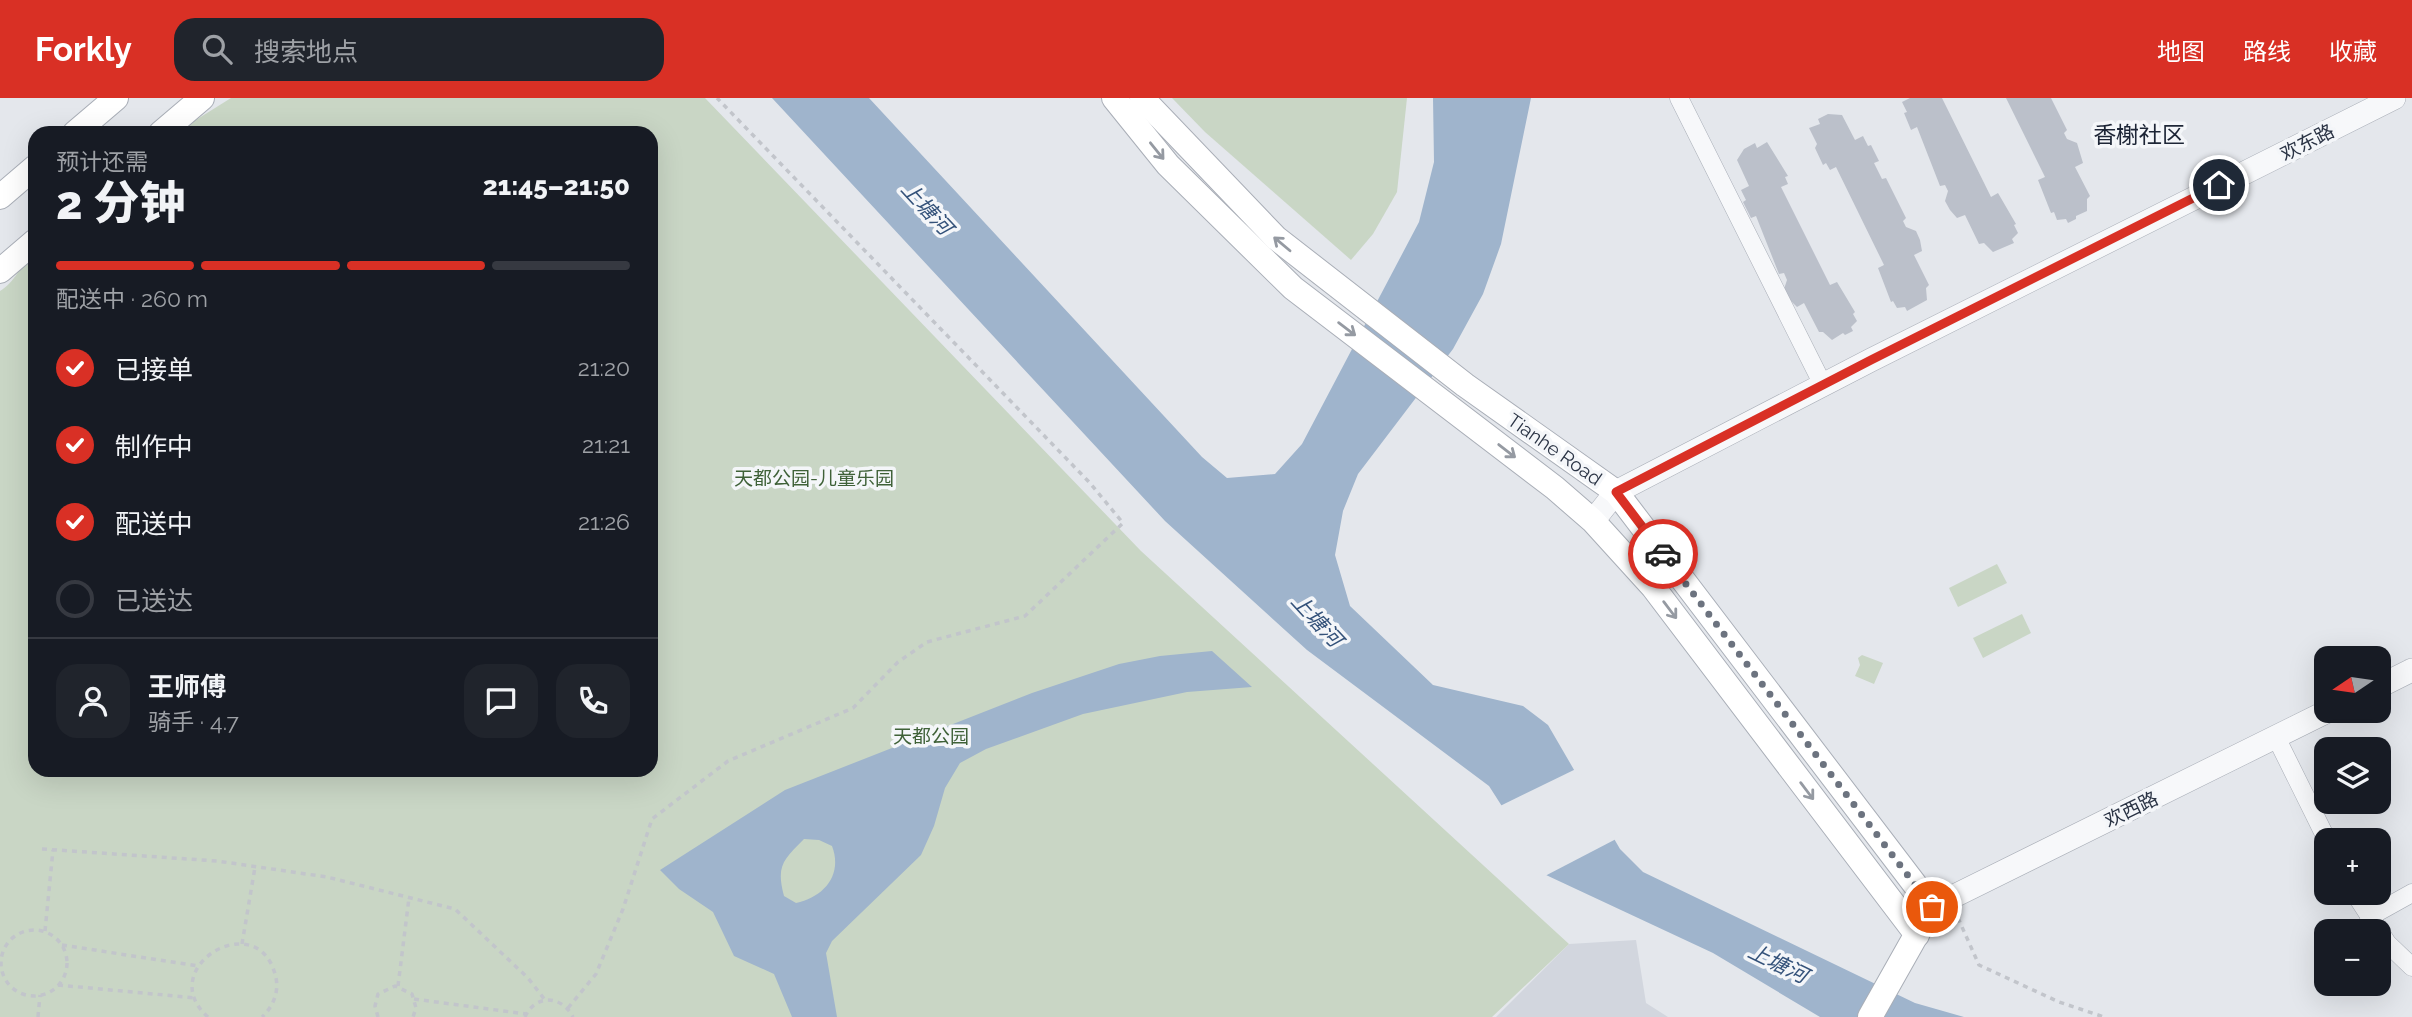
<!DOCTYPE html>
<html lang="zh">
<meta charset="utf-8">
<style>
body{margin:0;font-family:Raleway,"Noto Sans SC",sans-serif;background:#20242c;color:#f1f3f6;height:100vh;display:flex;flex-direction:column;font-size:26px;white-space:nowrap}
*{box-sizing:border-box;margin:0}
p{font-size:23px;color:#9ea1a6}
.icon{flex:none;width:38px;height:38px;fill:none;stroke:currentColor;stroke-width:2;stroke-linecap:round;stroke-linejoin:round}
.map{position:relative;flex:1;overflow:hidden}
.details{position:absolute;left:28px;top:28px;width:630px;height:651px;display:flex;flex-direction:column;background:#171b24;border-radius:21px;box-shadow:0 7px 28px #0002}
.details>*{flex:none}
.needle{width:46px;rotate:257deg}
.tools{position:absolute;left:2314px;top:548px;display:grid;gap:14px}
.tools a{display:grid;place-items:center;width:77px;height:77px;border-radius:14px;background:#171b24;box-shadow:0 7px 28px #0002;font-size:35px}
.pin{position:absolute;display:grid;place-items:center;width:60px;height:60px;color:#fff;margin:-30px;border:4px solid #fff;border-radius:50%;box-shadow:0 2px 7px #0007}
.courier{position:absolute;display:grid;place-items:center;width:70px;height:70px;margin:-35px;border:5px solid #d93025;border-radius:50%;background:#fff;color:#222;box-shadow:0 2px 9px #0007}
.headline em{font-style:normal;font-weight:800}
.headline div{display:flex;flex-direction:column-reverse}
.headline{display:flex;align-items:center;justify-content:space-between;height:119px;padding:0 28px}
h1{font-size:46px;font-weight:800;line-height:52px}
.bar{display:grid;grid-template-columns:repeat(4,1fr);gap:10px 7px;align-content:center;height:84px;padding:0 28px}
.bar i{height:9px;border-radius:5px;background:#363941}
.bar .current{background:#d93025}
.bar p{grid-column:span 4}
.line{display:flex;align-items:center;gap:18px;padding:0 28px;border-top:2px solid #363941}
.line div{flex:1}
.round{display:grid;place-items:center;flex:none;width:74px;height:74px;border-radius:21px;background:#20242c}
ol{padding:0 28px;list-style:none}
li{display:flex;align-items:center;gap:21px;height:77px}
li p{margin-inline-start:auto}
li .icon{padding:7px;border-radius:50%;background:#d93025;color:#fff;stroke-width:4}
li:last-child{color:#9ea1a6}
li i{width:38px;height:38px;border:4px solid #363941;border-radius:50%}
header{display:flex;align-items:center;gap:42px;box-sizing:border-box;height:98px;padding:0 35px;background:#d93025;color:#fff}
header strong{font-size:33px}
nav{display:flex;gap:38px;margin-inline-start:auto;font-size:24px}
.search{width:490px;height:63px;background:#20242c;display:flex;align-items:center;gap:18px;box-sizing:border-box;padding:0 24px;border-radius:21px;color:#9ea1a6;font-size:26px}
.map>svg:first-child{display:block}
</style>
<header>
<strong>Forkly</strong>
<div class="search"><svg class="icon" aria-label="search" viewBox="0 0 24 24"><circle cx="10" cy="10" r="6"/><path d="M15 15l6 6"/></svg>搜索地点</div>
<nav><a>地图</a><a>路线</a><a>收藏</a></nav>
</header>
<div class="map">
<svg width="2412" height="919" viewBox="0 0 2412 919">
<rect width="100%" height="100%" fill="#e4e7ec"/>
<path fill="#d2d6de" d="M1636 842 1646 905 1668 919H1496L1569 846Z"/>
<g fill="#c9d6c5">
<path d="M231 0H705L1141 453 1569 846 1492 919H0V193C16 184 20 166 35 155V672H651V35H175Z"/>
<path d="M1172 0H1407L1397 94 1373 136 1351 162 1205 34Z"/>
<path d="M1997 466 2007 485 1958 509 1949 490Z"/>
<path d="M2022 516 2031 535 1983 560 1973 540Z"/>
<path d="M1862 557 1883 565 1874 586 1855 578 1860 567 1858 560Z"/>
</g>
<g fill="#9fb4cc" fill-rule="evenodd">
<path d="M772 0H869L1202 359 1227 380 1275 376 1302 346 1419 124 1434 64 1433 0H1531L1501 146 1483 196 1453 251 1358 376 1343 413 1335 457 1350 508 1433 587 1523 608 1548 627 1620 751 1643 774 1915 905 1964 919H1820L1713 855 1546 777 1489 688 1307 552 1165 423Z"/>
<path d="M1212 553 1252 589 1187 594 1083 616 986 651 960 665 945 690 934 728 921 757 832 843 826 855 837 919H792L774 876 734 858 713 814 679 791 660 772 785 692 1032 595 1119 566 1160 558ZM804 741 819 742 832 748C843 777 824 799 796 805L784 798C776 768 783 762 804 741Z"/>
</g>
<path fill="#e4e7ec" d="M1578 670 1618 740 1543 779 1498 709Z"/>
<g fill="#bbc0ca">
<path d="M1910 0H1942L1991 99 1998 95 2016 126 2014 127 2018 135 2012 141 2014 145 1993 154 1984 145 1979 146 1965 117 1957 120 1950 112 1945 103 1948 93 1945 87 1940 88 1917 29 1911 32 1904 15 1907 14 1902 4Z"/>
<path d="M2006 0H2051L2067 32 2064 35 2067 41 2077 45 2083 65 2075 69 2090 98 2087 101V113L2076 118V121L2068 125 2066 121 2057 122 2054 114 2051 115 2038 82 2045 79Z"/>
<path d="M1828 16 1842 17 1855 42 1863 38 1868 48 1871 47 1879 63 1874 65 1882 81 1886 80 1906 120 1903 123 1906 129 1916 133 1920 142 1922 153 1914 157 1929 187 1926 190 1927 202 1907 213 1905 209 1897 210 1893 203 1891 204 1878 170 1884 167 1836 69 1830 72 1826 65 1823 67 1815 50 1817 46 1809 30 1820 26 1818 21Z"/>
<path d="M1767 44 1788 78 1785 79 1788 86 1781 89 1830 187 1837 184 1855 214 1853 216 1857 223 1851 229 1853 233 1845 237 1843 235 1832 242 1823 234H1819L1804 205 1797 209 1789 201 1784 191 1787 182 1784 175 1779 176 1756 118 1751 120 1743 104 1746 102 1741 92 1749 88 1737 62 1744 51 1755 45 1757 50Z"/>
</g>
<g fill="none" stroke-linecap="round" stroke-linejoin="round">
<defs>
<g id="minor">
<path d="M1679 0 1823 287"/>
<path d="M2276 639 2327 742"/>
<path d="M2354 794 2387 845 2412 869"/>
<path d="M2369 819 2412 795"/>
</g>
<g id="tertiary">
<path d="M1593 423 1616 394 1871 262 2394 0"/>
<path d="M2378 589 2412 572"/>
<path d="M1932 809 2330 612"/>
</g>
<g id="secondary">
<path d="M1114 0 1168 67 1293 190 1555 390 1593 423 1653 489 1917 837"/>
<path d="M1142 0 1276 140 1465 287 1616 394 1932 809 1870 919"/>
<path d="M75 35 116 0"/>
<path d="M161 35 202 0"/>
<path d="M0 99 35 69"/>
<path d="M0 173 35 143"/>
</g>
</defs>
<use href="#minor" stroke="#a9aeb7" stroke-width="19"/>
<use href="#tertiary" stroke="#a9aeb7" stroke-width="24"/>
<use href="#secondary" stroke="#a9aeb7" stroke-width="26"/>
<g stroke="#c2c5cb" stroke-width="3.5" stroke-dasharray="5 5" stroke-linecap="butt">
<path d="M42 751 217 763 327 779 455 811 528 880 545 902"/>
<path d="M1958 820 1979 867 2059 904 2104 919"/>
<circle cx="34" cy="865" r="33"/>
<path d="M45 833 53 752"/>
<path d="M242 846 255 769"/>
<path d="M62 847 198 868"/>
<path d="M58 887 196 900"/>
<path d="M398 888 409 800"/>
<path d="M414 901 526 916"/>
<path d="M568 910 596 876 623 811 652 721 728 663 853 610 898 564 927 544 1025 518 1123 425 1090 385 717 0"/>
<path d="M38 919 40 897"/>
<path d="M208 919C152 870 260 805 276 880 279 894 273 909 262 919"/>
<path d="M378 919 375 908 378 896 395 888 412 896 416 910 413 919"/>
<path d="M525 919C535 896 562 897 573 919"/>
</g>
<use href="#minor" stroke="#f7f8fa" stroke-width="18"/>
<use href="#tertiary" stroke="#f7f8fa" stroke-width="23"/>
<use href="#secondary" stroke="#fff" stroke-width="24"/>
</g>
<defs><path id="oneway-shaft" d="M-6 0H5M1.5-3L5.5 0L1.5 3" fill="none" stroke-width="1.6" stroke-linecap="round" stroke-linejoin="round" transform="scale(1.75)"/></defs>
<g stroke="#959aa2">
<use href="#oneway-shaft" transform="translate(1157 53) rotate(51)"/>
<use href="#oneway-shaft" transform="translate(1282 146) rotate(-140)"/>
<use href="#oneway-shaft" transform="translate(1347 231) rotate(37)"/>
<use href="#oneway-shaft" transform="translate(1507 353) rotate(38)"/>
<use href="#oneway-shaft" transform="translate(1670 512) rotate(53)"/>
<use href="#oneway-shaft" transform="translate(1807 693) rotate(53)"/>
</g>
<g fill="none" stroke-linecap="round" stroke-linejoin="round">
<path stroke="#6c737f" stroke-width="7" stroke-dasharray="0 12.6" d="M1663 456 1932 809"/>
<path stroke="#d93025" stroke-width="9" d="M1663 456 1616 394 1871 262 2219 87"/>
</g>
<g text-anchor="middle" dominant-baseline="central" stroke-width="7" stroke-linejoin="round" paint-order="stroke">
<g font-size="19" fill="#2b3445" stroke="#f4f6f9">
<text transform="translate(2307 44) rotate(-27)">欢东路</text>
<text transform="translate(1555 351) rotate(35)">Tianhe Road</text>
<text transform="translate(2131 711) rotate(-26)">欢西路</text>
</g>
<g font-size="19" fill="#3f6138" stroke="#f4f6f9">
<text x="814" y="380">天都公园-儿童乐园</text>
<text x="931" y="638">天都公园</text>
</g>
<g font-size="21" font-style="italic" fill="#34527a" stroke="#f4f6f9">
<text transform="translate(927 110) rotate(47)">上塘河</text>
<text transform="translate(1317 522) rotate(47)">上塘河</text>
<text transform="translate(1778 865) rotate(26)">上塘河</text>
</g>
<g font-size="23" fill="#1d2536" stroke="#f4f6f9">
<text x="2139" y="36">香榭社区</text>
</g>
</g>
</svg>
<div class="tools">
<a><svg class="needle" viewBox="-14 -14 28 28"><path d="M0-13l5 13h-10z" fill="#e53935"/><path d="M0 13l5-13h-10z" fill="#9ea1a6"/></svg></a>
<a><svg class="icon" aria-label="layers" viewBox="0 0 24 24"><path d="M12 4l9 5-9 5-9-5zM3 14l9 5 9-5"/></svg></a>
<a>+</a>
<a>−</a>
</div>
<div class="pin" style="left:1932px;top:809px;background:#ea580c"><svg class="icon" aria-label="bag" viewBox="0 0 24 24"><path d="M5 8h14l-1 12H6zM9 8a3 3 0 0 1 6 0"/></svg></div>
<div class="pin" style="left:2219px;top:87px;background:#1f2937"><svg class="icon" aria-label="home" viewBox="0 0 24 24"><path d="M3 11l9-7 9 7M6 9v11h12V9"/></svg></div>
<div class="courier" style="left:1663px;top:456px"><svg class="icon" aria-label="car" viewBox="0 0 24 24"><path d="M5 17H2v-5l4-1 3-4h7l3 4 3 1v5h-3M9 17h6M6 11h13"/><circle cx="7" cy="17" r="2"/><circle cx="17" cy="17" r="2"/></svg></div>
<section class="details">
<div class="headline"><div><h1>2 分钟</h1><p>预计还需</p></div><em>21:45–21:50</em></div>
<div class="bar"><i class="current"></i><i class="current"></i><i class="current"></i><i></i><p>配送中 · 260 m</p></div>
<ol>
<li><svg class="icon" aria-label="check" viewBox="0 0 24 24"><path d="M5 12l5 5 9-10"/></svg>已接单<p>21:20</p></li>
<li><svg class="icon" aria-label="check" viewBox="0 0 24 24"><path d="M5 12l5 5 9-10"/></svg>制作中<p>21:21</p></li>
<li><svg class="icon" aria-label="check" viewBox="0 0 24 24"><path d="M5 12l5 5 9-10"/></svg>配送中<p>21:26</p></li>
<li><i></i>已送达</li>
</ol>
<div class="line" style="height:126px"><a class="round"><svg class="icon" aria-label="person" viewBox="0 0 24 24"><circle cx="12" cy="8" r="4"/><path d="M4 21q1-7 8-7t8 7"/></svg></a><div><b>王师傅</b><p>骑手 · 4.7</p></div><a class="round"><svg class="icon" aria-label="chat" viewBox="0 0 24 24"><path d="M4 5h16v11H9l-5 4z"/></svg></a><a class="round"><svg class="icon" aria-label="phone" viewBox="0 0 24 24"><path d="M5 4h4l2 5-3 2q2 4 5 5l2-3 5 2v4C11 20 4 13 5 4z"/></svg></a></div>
</section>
</div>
